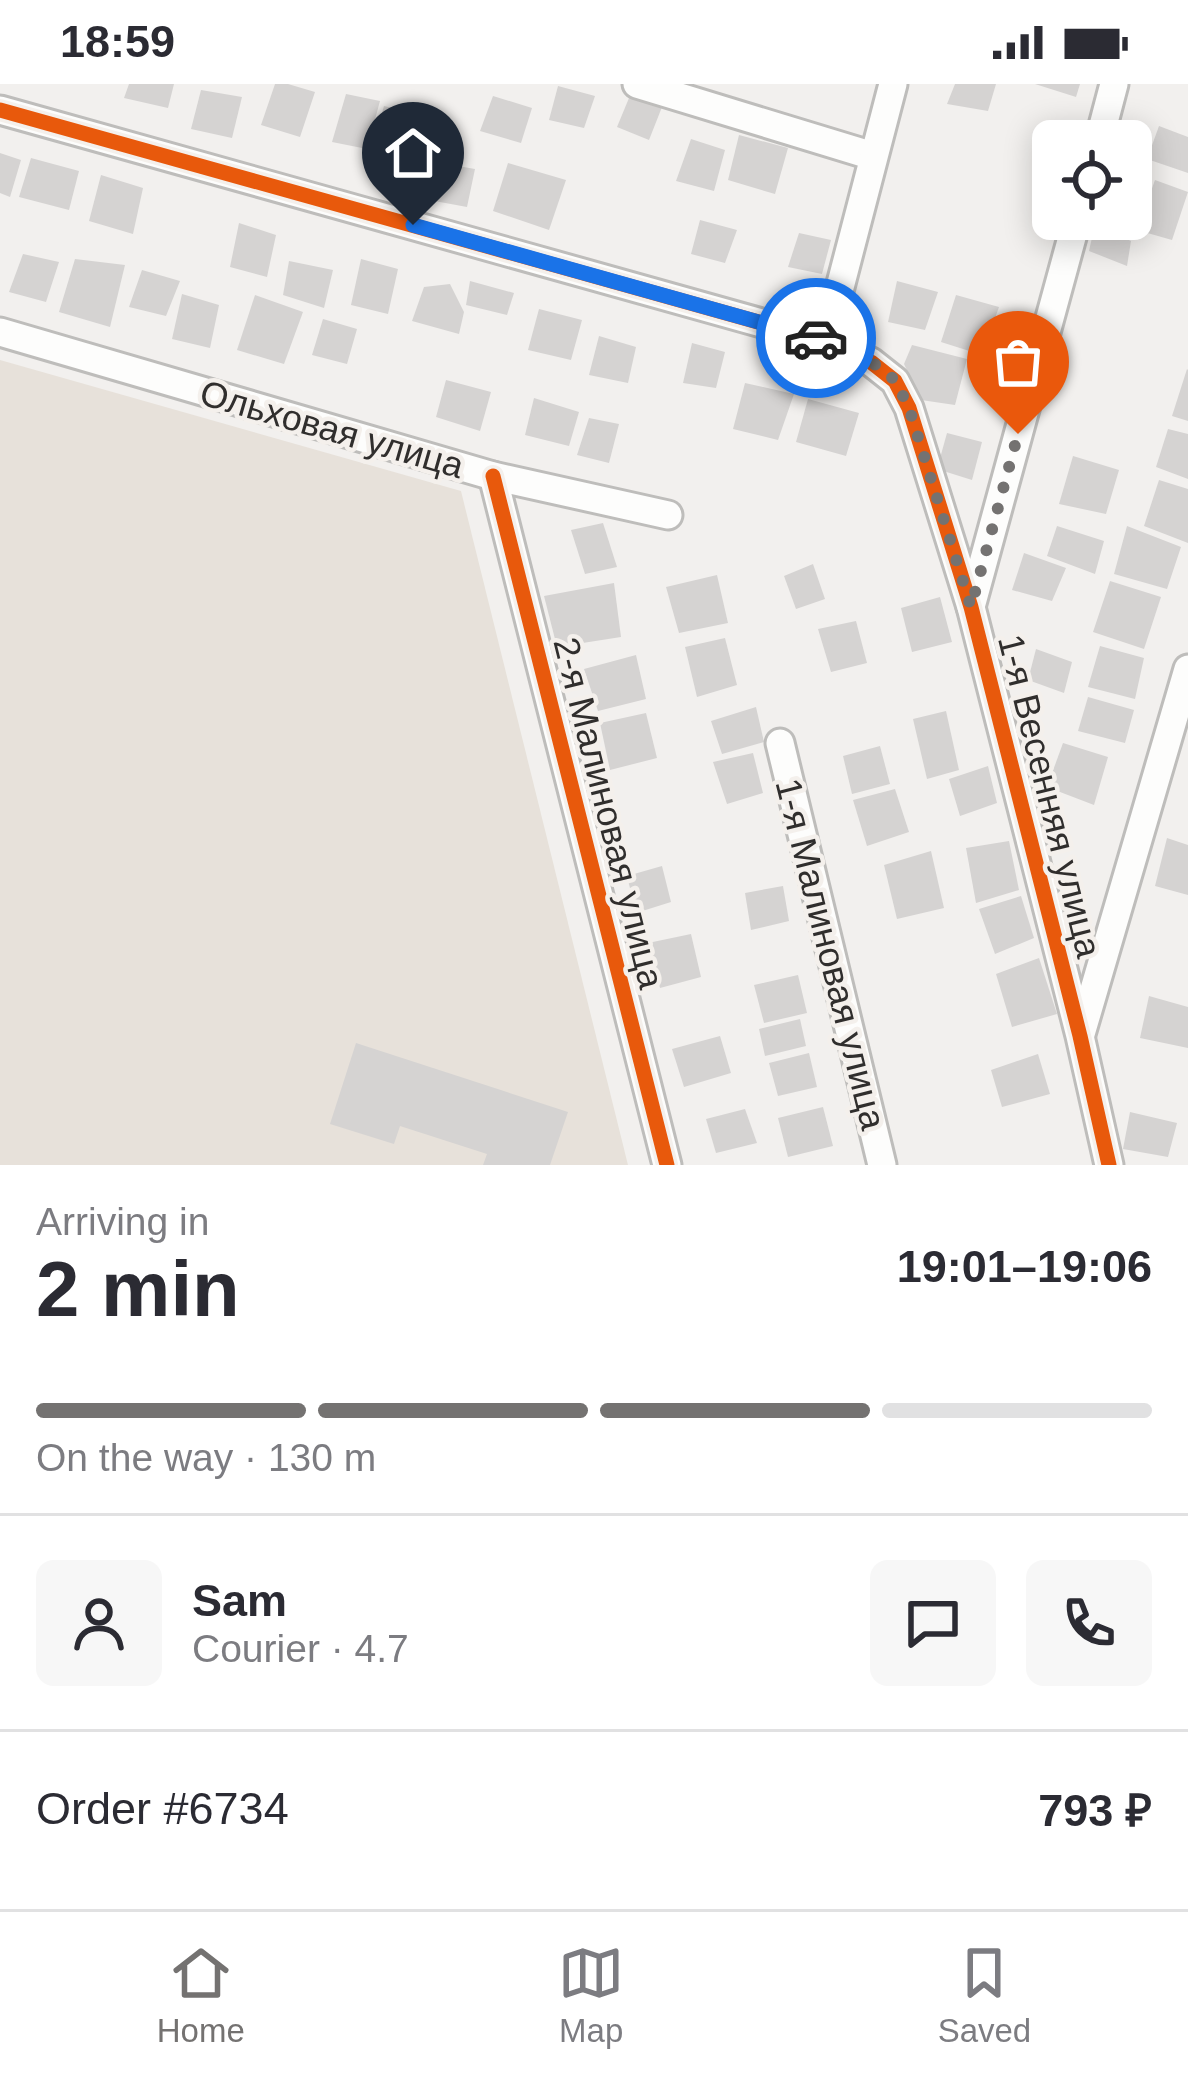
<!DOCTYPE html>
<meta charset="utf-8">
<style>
body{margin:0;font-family:Helvetica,sans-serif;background:#f7f7f7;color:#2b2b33;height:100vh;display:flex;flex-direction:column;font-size:45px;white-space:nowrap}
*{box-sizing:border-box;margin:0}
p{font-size:39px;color:#7c7c81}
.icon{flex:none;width:66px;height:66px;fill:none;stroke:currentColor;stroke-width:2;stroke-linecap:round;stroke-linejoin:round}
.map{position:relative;height:1081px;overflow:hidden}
.side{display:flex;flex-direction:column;background:#fff;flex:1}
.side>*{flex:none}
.tools{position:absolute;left:1032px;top:36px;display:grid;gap:24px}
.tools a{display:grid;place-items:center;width:120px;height:120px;border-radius:18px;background:#fff;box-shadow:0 6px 30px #0003;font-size:60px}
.pin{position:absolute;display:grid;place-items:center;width:102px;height:102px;color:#fff;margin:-123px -51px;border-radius:50% 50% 50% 0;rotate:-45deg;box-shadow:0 0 12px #0007}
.pin .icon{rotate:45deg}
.courier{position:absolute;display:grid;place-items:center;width:120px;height:120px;margin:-60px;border:9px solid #1a73e8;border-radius:50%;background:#fff;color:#222;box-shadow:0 3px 15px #0007}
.summary em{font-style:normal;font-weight:700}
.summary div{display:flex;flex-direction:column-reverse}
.summary{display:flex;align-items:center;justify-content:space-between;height:204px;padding:0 36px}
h1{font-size:78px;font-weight:700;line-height:90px}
.bar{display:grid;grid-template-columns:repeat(4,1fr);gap:18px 12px;align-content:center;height:144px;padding:0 36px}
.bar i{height:15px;border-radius:9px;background:#e1e1e2}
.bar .active{background:#747271}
.bar p{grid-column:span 4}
.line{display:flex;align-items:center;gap:30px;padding:0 36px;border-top:3px solid #e1e1e2}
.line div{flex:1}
.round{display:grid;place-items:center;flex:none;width:126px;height:126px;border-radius:18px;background:#f7f7f7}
.status{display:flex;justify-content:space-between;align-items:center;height:84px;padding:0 60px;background:#fff;direction:ltr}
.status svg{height:33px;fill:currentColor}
.tabs{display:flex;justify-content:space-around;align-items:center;height:168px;border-top:3px solid #e1e1e2;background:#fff;font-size:33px;color:#7c7c81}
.tabs a{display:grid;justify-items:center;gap:6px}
.tabs .active{color:#747271}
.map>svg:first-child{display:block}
</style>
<div class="status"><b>18:59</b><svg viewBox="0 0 49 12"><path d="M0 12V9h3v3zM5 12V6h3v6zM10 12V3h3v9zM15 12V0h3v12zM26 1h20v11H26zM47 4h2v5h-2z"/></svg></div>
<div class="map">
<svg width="1188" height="1081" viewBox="0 0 1188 1081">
<rect width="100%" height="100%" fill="#f2f0ee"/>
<path fill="#e7e1da" d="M0 276 461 407 628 1081H0Z"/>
<g fill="#d5d3d2">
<path d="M129 0H174L168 24 124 14Z"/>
<path d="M275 0H288L315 8 300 53 261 41Z"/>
<path d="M955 0H996L988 27 947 20Z"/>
<path d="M1035 0H1080L1076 13Z"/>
<path d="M558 2 595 12 584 44 549 36Z"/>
<path d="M201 6 242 13 232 54 191 45Z"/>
<path d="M346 10 380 17 367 65 332 58Z"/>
<path d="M493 12 532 24 521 59 480 47Z"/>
<path d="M629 14 662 23 649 56 617 43Z"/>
<path d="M384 22 410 28 399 67 373 60Z"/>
<path d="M414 33 446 44 435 78 475 85 467 123 429 116 435 78 403 69Z"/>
<path d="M1159 42 1188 53V89L1147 75Z"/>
<path d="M739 51 788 64 775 110 728 96Z"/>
<path d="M691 55 725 66 714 107 676 97Z"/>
<path d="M0 69 21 76 10 113 0 109Z"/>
<path d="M31 74 79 87 69 126 19 113Z"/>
<path d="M508 79 566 96 549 146 493 127Z"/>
<path d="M101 91 143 104 133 150 89 137Z"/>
<path d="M1155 96 1188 108 1172 156 1137 146Z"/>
<path d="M700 136 737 146 725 179 691 170Z"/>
<path d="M239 139 276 151 267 193 230 183Z"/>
<path d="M1095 140 1131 157 1127 182 1089 167Z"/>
<path d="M799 149 831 156 822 190 788 183Z"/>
<path d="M23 170 59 178 46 218 9 208Z"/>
<path d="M75 175 125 181 110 243 59 228Z"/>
<path d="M361 175 398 185 388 230 351 221Z"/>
<path d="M289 177 333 186 324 224 283 211Z"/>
<path d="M142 186 180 197 166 232 129 223Z"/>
<path d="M470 197 514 209 507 231 466 221Z"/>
<path d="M897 197 938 208 925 246 888 238Z"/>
<path d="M450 200 464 228 459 250 412 237 424 203Z"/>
<path d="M182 210 219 221 210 264 172 255Z"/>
<path d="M255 211 303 228 284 280 237 266Z"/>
<path d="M956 211 999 223 982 271 941 258Z"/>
<path d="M539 225 582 236 571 276 528 266Z"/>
<path d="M323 235 357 245 347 280 312 271Z"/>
<path d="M599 252 636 263 628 299 589 291Z"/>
<path d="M692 259 725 268 716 304 683 299Z"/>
<path d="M912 261 967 275 955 321 921 316 904 280Z"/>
<path d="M1187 285 1188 286V337L1172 332Z"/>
<path d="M446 296 491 308 480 347 436 333Z"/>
<path d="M745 299 794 310 778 356 733 345Z"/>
<path d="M534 314 579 328 569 362 525 351Z"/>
<path d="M808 315 859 329 846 372 796 358Z"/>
<path d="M589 334 619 340 609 379 577 371Z"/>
<path d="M1168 345 1188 350V395L1156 383Z"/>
<path d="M947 349 982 358 972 396 937 385Z"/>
<path d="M1073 372 1119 386 1106 430 1059 420Z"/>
<path d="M1159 396 1188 405V459L1144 442Z"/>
<path d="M603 439 617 483 585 490 571 446Z"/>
<path d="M1057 442 1104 457 1095 490 1047 472Z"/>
<path d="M1127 442 1181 463 1167 505 1114 490Z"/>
<path d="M1024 469 1066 484 1052 517 1012 506Z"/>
<path d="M813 480 825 515 796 525 784 492Z"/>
<path d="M717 491 728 539 679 549 666 503Z"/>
<path d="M1110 497 1161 513 1144 565 1093 548Z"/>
<path d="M614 499 621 553 557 563 544 512Z"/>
<path d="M940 513 952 558 912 568 901 524Z"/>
<path d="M856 537 867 579 831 588 818 545Z"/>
<path d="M725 554 737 601 697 613 685 563Z"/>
<path d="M1100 562 1144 574 1135 615 1088 603Z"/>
<path d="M1036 565 1072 578 1064 609 1028 596Z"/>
<path d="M636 571 646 615 598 627 584 585Z"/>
<path d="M1088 613 1134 626 1125 659 1078 647Z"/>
<path d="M756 623 764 658 722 670 711 637Z"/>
<path d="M946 627 959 686 927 695 913 635Z"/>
<path d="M646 629 657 674 610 686 600 639Z"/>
<path d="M1063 659 1108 673 1094 721 1047 703Z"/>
<path d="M880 662 890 700 852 710 843 672Z"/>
<path d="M753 669 763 709 727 720 713 678Z"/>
<path d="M988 682 997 719 960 732 949 695Z"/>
<path d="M895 705 909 748 867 762 853 716Z"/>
<path d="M1167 754 1188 761V811L1155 802Z"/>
<path d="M1009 757 1019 806 976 819 966 764Z"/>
<path d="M931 767 944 824 897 835 884 781Z"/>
<path d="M662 782 671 818 636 829 627 792Z"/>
<path d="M783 802 789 837 751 846 745 809Z"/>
<path d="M1021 812 1034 854 995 870 979 825Z"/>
<path d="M691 850 701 893 660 904 648 859Z"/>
<path d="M1039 874 1057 930 1012 943 996 890Z"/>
<path d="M798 891 807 929 764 939 754 901Z"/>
<path d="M1149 912 1188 923V964L1140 954Z"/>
<path d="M800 935 806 962 765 972 759 945Z"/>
<path d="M720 952 731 989 684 1003 672 965Z"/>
<path d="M356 959 568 1028 550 1081H483L487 1070 400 1042 394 1060 330 1040Z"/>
<path d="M809 969 817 1003 778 1012 769 979Z"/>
<path d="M1038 970 1050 1010 1002 1023 991 986Z"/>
<path d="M823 1023 833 1062 788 1073 778 1034Z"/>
<path d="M745 1025 757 1059 716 1069 706 1035Z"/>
<path d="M1130 1028 1177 1039 1168 1073 1123 1065Z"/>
</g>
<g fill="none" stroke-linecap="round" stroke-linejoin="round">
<defs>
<g id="minor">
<path d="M637 0 873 72"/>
<path d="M0 26 826 257 871 278 895 297 909 324 971 523 1080 952 1109 1081"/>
<path d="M1099 57 1114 0"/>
<path d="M0 248 493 392 668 431"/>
<path d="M826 257 893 0"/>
<path d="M493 392 667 1081"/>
<path d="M971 523 1077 135"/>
<path d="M780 659 882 1081"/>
<path d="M1081 950 1188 585"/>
</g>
</defs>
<use href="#minor" stroke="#bebdbb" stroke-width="33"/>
<use href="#minor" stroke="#fdfdfc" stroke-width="27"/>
<defs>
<g id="cycleway">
<path d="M0 26 826 257 871 278 895 297 909 324 971 523 1080 952 1109 1081"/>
<path d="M493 392 667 1081"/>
</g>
</defs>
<use href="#cycleway" stroke="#f4f0ec" stroke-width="22"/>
<use href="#cycleway" stroke="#e8590c" stroke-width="15"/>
</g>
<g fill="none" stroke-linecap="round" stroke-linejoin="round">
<path stroke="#747271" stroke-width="12" stroke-dasharray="0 21.6" d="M816 254 872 278 895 296 909 324 971 523 1018 350"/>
<path stroke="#1a73e8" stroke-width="15" d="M413 141 816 254"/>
</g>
<g text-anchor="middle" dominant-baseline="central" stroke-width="9" stroke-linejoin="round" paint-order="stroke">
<g font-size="36" fill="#302e2d" stroke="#f4f0ec">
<text transform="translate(332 345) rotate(16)">Ольховая улица</text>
<text transform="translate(1050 712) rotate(76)">1-я Весенняя улица</text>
<text transform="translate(609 729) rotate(76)">2-я Малиновая улица</text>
<text transform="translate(831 870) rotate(76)">1-я Малиновая улица</text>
</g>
</g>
</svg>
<div class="tools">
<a><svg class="icon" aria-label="locate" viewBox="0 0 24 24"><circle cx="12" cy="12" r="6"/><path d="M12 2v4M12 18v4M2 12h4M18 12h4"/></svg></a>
</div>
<div class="pin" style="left:1018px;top:350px;background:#ea580c"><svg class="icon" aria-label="bag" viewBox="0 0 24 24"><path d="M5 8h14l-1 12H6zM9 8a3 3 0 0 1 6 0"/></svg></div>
<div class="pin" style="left:413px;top:141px;background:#1f2937"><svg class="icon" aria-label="home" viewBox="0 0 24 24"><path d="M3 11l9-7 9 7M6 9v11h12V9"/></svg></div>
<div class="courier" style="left:816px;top:254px"><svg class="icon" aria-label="car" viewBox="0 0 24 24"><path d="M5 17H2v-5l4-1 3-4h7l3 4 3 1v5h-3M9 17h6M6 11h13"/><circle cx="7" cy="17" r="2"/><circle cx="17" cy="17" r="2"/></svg></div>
</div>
<section class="side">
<div class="summary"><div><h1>2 min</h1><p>Arriving in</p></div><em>19:01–19:06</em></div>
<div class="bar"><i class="active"></i><i class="active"></i><i class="active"></i><i></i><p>On the way · 130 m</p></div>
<div class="line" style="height:216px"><a class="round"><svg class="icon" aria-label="person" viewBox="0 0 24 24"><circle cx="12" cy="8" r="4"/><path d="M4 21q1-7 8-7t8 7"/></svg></a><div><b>Sam</b><p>Courier · 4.7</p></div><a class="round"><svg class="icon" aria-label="chat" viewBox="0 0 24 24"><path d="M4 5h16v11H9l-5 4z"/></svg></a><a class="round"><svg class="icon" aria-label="phone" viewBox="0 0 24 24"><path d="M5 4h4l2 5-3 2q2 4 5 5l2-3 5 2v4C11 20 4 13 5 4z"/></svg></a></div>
<div class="line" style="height:156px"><div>Order #6734</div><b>793 ₽</b></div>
</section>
<nav class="tabs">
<a class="active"><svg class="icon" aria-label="home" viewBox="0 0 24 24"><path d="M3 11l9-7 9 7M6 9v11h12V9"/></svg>Home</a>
<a><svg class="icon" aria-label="map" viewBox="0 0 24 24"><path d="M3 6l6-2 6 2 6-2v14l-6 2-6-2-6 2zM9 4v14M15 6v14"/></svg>Map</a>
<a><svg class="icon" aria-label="saved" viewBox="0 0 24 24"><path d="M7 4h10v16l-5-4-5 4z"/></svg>Saved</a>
</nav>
